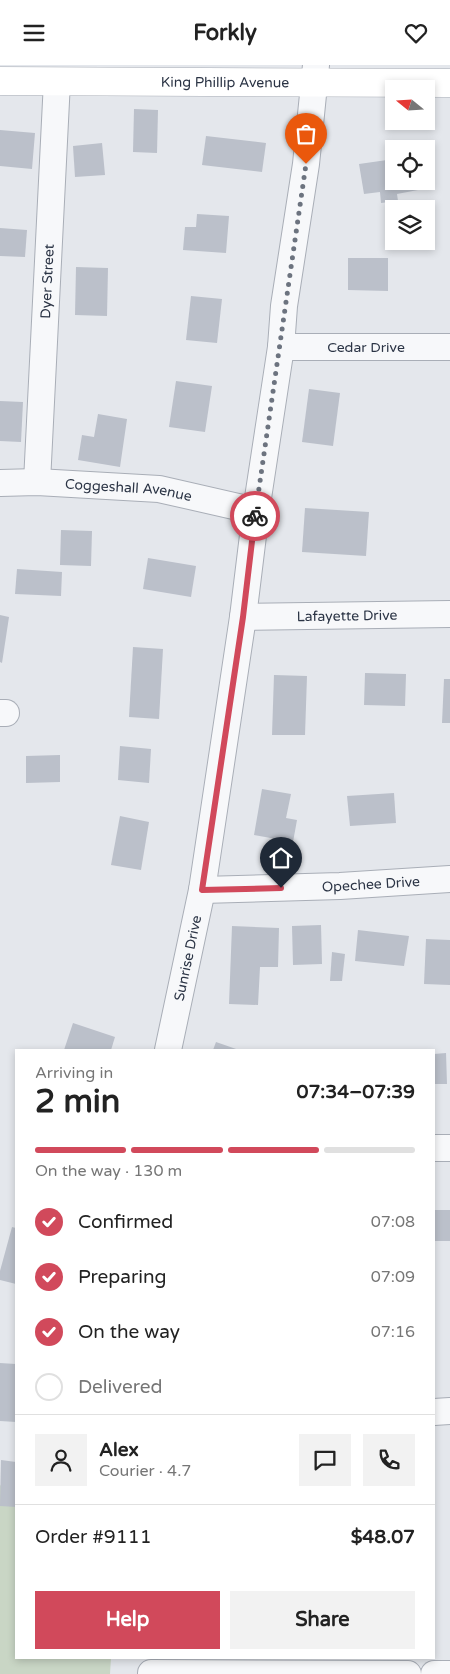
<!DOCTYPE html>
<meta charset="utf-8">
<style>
body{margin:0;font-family:"Varela Round",sans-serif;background:#f2f2f2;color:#222;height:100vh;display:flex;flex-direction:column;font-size:19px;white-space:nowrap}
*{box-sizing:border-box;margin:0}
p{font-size:16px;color:#767676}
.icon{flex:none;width:28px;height:28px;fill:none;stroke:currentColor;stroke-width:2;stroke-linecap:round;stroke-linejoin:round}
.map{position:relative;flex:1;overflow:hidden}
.side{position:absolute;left:15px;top:984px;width:420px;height:610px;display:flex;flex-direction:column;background:#fff;border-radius:0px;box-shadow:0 2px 8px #0003}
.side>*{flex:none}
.needle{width:32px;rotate:288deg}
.controls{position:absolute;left:385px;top:15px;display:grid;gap:10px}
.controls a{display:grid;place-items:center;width:50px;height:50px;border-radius:0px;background:#fff;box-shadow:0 2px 8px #0003;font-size:25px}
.pin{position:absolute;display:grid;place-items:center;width:42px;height:42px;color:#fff;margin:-51px -21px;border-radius:50% 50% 50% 0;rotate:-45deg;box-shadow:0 0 5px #0007}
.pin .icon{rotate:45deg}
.courier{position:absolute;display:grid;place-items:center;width:50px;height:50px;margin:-25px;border:4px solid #d1495b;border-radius:50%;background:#fff;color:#222;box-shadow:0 1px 6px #0007}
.head em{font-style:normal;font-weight:700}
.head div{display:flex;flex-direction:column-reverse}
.head{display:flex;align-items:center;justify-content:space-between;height:85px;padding:0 20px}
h1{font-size:32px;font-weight:700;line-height:38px}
.bar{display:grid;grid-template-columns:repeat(4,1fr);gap:8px 5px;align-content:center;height:60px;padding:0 20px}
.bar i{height:6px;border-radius:4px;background:#e0e0e0}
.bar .current{background:#d1495b}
.bar p{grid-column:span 4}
.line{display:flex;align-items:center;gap:12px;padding:0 20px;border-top:1px solid #e0e0e0}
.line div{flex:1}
.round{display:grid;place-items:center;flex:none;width:52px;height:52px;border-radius:0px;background:#f2f2f2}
ol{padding:0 20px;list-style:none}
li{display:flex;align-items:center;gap:15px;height:55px}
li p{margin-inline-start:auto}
li .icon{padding:5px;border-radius:50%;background:#d1495b;color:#fff;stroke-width:4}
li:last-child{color:#767676}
li i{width:28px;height:28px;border:2px solid #e0e0e0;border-radius:50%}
.cta{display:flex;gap:10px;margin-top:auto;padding:10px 20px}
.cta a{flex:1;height:58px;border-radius:0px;background:#d1495b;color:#fff;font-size:20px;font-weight:700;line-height:58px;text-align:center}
.cta a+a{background:#f2f2f2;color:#222}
header{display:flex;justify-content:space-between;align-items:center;height:65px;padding:0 20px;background:#fff;font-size:22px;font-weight:700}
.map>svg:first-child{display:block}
</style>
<header><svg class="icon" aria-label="menu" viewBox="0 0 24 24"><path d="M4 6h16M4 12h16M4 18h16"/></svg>Forkly<svg class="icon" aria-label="heart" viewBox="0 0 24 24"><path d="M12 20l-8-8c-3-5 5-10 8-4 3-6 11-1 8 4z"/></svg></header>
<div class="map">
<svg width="450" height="1609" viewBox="0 0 450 1609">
<rect width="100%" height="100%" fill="#e4e7ec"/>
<path fill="#c9d6c5" d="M0 1420 16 1433V1592L111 1593 110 1609H0Z"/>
<g fill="#bbc0ca">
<path d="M134 44 158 45 157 88 133 87Z"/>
<path d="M0 65 35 68 32 104 0 101Z"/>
<path d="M206 71 266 78 262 107 202 100Z"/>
<path d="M102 78 105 110 75 112 73 81Z"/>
<path d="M394 94V116H416L418 125 397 129 398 136 381 138 380 127 364 129 359 99Z"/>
<path d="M197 149 229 151 226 188 183 185 185 162H196Z"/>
<path d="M0 163 27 165 25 192 0 191Z"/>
<path d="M348 193H388V226L348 225Z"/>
<path d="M76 202 108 203 107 251 75 250Z"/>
<path d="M191 231 222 234 217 278 186 275Z"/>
<path d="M176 316 212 321 205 367 169 362Z"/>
<path d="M309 324 340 328 333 381 302 377Z"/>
<path d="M0 336 23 337 21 377 0 376Z"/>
<path d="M98 349 127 354 120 402 78 395 82 370 94 372Z"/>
<path d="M305 443 369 447 366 491 302 487Z"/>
<path d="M61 465 92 466 91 501 60 500Z"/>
<path d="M148 493 196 501 191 532 143 524Z"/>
<path d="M17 504 62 507 61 531 15 529Z"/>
<path d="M0 550 9 552 2 598 0 597Z"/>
<path d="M133 582 163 584 159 654 129 652Z"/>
<path d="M365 608 406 609 405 641 364 640Z"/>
<path d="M274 610 307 611 305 670H272Z"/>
<path d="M444 614H450V658H442Z"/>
<path d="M120 681 151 684 149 718 118 715Z"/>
<path d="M60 690V717L26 718V691Z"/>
<path d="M262 724 291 729 286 753 297 755 293 777 254 770Z"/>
<path d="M394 728 396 758 350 761 347 731Z"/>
<path d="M120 751 149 757 141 805 111 800Z"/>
<path d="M321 860 322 899 293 900 292 861Z"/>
<path d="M232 861 279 863 278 902H260L258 940 229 939Z"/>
<path d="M358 865 409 871 404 901 355 896Z"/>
<path d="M426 874 450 875V920L424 919Z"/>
<path d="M332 887 345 889 342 916H330Z"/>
<path d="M73 958 115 972 111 985H64Z"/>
<path d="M216 977 239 985H213Z"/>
<path d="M446 988 447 1019H434V989Z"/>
<rect x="434" y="1145" width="16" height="31"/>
<path d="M12 1162 16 1163V1219L0 1215V1206Z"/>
<path d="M0 1298 16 1299V1357L0 1356Z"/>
<path d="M1 1395 16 1397V1442L0 1441Z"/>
</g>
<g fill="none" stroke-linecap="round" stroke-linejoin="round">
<defs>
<g id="street">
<path id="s1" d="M281 282H450"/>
<path id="s2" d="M37 417 57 16"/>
<path id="s3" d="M0 418 37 417 159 424 256 446"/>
<path id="s4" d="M243 552 450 549"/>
<path d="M0 648H6"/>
<path id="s5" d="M202 825 340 821 450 814"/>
<path id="s6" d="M168 985 202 825 243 552 256 446 281 282 284 241 306 99 316 0"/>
<path d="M434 1083H450"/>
<path d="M434 1347 450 1346"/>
<path d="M151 1608 408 1609"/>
<path d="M434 1609H450"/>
</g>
<g id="secondary">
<path id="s7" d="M0 16 450 18"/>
</g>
</defs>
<use href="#street" stroke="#a9aeb7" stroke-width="28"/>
<use href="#secondary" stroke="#a9aeb7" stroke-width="29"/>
<use href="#street" stroke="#f7f8fa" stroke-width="26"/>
<use href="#secondary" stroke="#fff" stroke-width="28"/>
</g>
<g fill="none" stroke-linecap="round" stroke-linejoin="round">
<path stroke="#6c737f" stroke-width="5" stroke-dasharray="0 9" d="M255 451 306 99"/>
<path stroke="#d1495b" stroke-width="6" d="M255 451 243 552 202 825 281 823"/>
</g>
<g text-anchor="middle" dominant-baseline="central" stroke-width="5" stroke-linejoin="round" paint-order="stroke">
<g font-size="14" fill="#2b3445" stroke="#f4f6f9">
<text stroke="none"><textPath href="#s7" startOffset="225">King Phillip Avenue</textPath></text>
<text stroke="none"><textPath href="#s2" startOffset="201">Dyer Street</textPath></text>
<text stroke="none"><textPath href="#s1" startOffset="85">Cedar Drive</textPath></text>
<text stroke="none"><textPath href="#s3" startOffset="129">Coggeshall Avenue</textPath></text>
<text stroke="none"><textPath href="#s4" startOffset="104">Lafayette Drive</textPath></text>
<text stroke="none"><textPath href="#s5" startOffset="169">Opechee Drive</textPath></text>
<text stroke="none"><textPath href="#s6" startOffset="94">Sunrise Drive</textPath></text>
</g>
</g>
</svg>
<div class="controls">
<a><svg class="needle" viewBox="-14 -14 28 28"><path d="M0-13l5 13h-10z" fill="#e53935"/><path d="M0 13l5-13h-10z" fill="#767676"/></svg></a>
<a><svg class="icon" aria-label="locate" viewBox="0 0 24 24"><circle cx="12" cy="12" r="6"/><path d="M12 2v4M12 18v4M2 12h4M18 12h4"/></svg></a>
<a><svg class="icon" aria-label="layers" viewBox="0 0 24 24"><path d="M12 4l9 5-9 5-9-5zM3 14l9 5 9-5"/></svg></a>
</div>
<div class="pin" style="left:306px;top:99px;background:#ea580c"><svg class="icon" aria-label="bag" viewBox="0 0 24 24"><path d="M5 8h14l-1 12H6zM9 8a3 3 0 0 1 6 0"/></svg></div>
<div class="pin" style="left:281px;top:823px;background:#1f2937"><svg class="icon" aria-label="home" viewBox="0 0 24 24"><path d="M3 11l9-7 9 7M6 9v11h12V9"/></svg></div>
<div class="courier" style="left:255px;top:451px"><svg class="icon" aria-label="bike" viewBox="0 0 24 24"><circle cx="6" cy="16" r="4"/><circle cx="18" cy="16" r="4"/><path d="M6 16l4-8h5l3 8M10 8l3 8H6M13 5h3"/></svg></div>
<section class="side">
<div class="head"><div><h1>2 min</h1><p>Arriving in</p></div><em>07:34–07:39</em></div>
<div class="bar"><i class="current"></i><i class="current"></i><i class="current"></i><i></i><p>On the way · 130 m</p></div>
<ol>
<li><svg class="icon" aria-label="check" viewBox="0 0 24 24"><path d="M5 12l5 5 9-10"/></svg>Confirmed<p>07:08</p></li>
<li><svg class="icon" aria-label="check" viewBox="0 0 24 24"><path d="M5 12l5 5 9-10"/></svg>Preparing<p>07:09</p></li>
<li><svg class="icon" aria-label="check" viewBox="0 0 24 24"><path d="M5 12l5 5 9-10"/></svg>On the way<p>07:16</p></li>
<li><i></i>Delivered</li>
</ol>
<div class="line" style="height:90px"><a class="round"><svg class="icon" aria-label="person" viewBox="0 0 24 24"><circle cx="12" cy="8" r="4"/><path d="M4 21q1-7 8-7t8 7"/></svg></a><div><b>Alex</b><p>Courier · 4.7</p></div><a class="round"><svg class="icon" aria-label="chat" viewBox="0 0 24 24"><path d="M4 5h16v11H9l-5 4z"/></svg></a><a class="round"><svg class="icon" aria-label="phone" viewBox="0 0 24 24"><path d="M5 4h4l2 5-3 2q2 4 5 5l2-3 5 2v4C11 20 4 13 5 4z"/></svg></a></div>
<div class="line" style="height:65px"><div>Order #9111</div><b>$48.07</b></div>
<div class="cta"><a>Help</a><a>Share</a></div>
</section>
</div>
